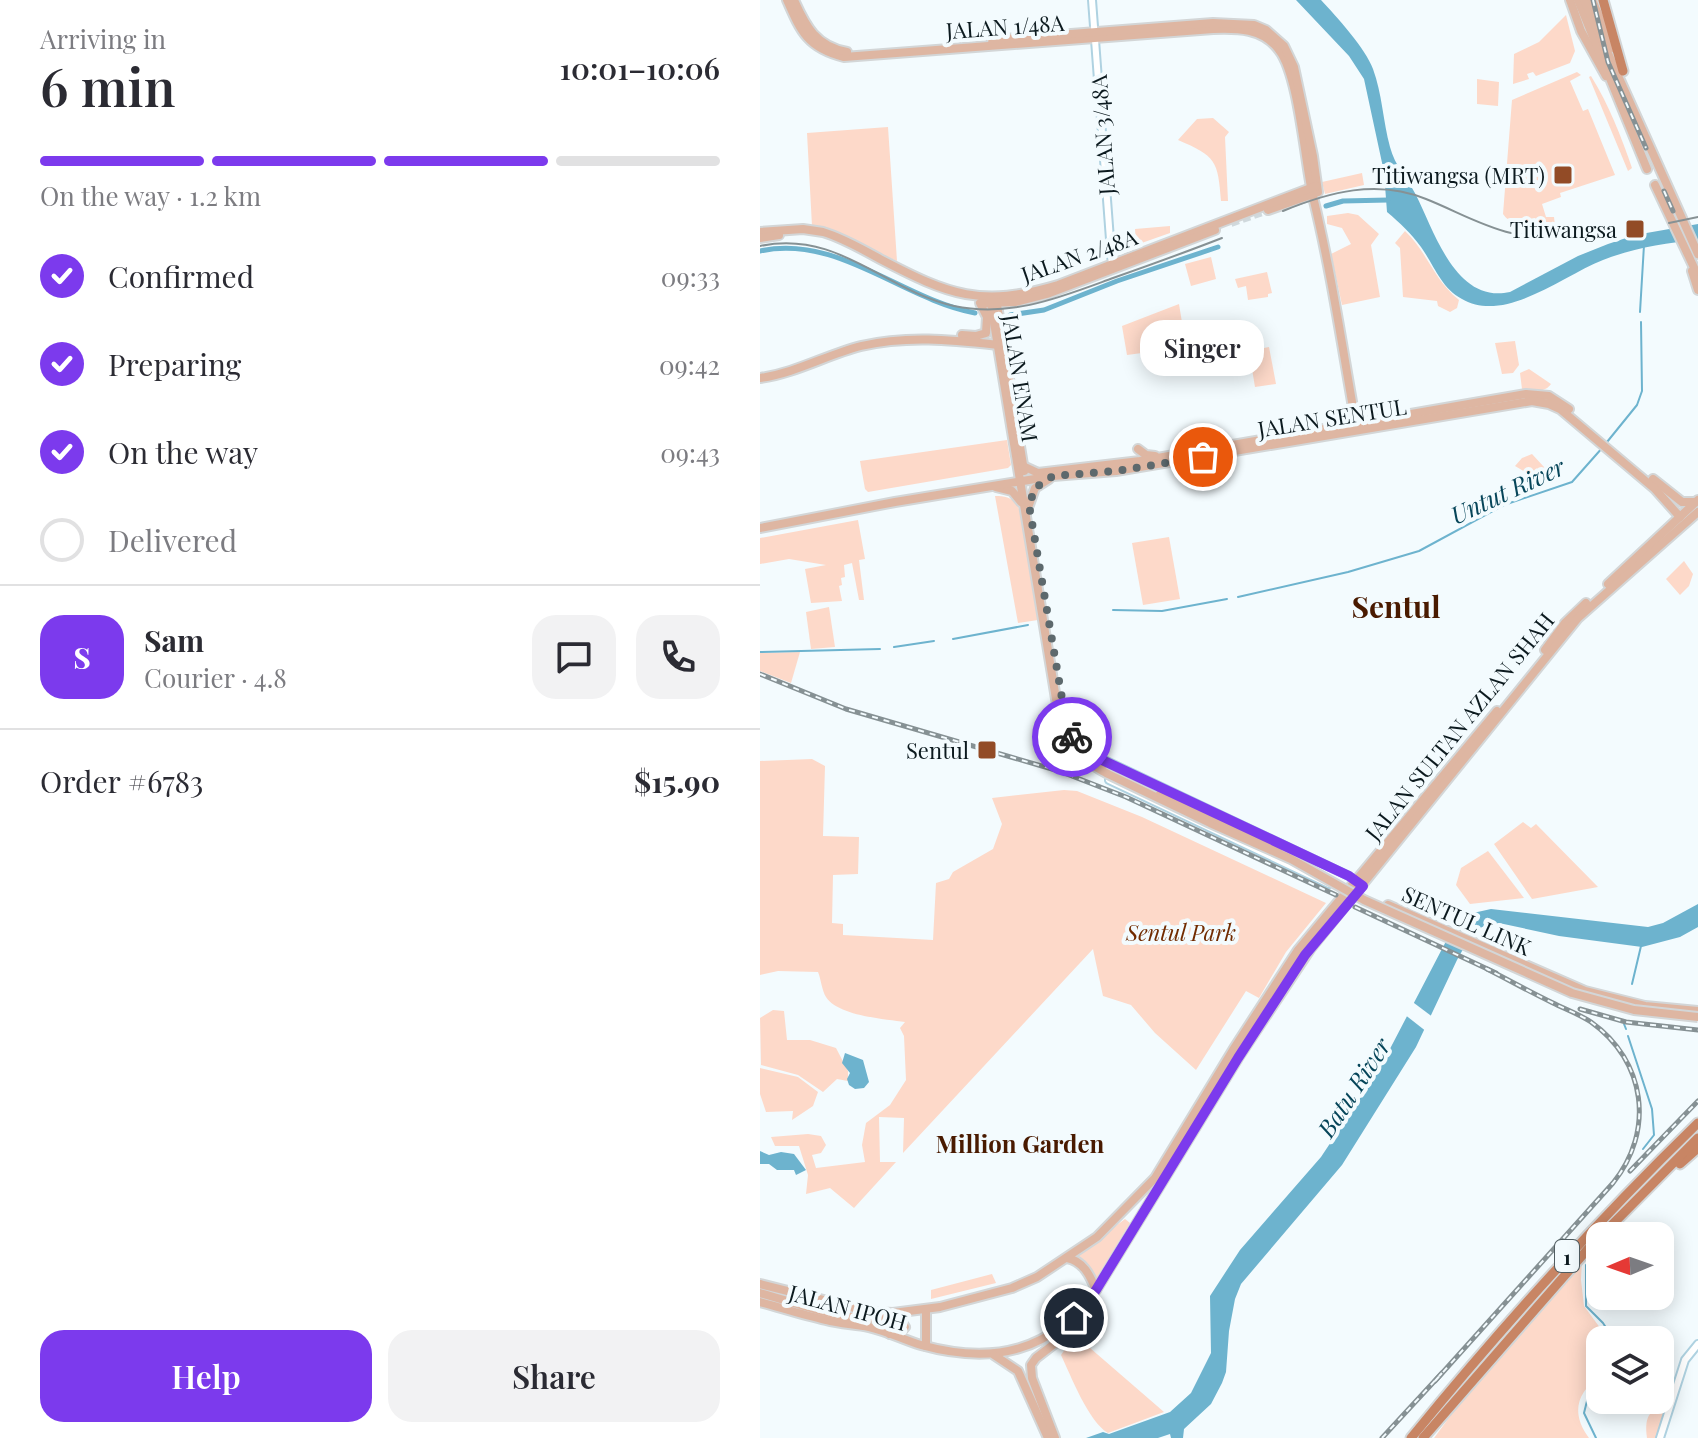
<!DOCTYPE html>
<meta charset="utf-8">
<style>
body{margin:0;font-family:"Playfair Display",serif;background:#f2f2f3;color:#2b2b33;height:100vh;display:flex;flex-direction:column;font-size:30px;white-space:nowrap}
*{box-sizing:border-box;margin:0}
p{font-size:26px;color:#7c7c81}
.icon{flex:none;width:44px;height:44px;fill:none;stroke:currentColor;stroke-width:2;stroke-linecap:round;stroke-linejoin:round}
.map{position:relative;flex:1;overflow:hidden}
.drawer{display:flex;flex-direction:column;background:#fff;width:760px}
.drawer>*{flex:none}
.needle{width:52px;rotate:268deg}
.fabs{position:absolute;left:826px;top:1222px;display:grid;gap:16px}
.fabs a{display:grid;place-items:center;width:88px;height:88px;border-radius:16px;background:#fff;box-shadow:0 4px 20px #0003;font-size:40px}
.pin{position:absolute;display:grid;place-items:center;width:68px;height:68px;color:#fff;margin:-34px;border:4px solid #fff;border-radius:50%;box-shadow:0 2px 8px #0007}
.courier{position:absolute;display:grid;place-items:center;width:80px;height:80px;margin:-40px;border:6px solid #7c3aed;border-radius:50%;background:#fff;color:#222;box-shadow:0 2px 10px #0007}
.bubble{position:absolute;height:56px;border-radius:24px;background:#fff;box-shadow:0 4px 20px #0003;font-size:26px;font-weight:600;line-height:56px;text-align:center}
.overview em{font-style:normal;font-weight:600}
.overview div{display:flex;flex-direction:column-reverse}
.overview{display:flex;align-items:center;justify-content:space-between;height:136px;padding:0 40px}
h1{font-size:52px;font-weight:600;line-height:60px}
.bar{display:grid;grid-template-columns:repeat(4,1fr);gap:12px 8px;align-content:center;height:96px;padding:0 40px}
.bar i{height:10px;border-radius:6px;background:#e1e1e2}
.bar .on{background:#7c3aed}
.bar p{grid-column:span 4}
.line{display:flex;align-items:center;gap:20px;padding:0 40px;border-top:2px solid #e1e1e2}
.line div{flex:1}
.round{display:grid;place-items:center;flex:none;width:84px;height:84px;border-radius:24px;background:#f2f2f3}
ol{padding:0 40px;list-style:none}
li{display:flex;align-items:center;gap:24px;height:88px}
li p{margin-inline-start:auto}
li .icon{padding:8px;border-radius:50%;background:#7c3aed;color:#fff;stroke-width:4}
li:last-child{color:#7c7c81}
li i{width:44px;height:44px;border:4px solid #e1e1e2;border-radius:50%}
.cta{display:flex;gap:16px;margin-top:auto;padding:16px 40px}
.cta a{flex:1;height:92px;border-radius:24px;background:#7c3aed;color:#fff;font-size:32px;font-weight:600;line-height:92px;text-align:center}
.cta a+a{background:#f2f2f3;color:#2b2b33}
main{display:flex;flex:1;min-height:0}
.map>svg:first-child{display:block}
</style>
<main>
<section class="drawer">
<div class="overview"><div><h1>6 min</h1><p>Arriving in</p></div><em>10:01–10:06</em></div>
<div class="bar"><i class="on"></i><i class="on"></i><i class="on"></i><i></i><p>On the way · 1.2 km</p></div>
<ol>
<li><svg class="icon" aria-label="check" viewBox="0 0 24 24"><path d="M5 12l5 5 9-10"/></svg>Confirmed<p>09:33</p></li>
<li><svg class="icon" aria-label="check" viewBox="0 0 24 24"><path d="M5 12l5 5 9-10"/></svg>Preparing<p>09:42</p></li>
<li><svg class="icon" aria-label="check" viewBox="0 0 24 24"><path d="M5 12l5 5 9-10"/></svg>On the way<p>09:43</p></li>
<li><i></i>Delivered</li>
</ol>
<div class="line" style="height:144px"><b class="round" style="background:#7c3aed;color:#fff">S</b><div><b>Sam</b><p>Courier · 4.8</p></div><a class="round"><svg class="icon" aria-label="chat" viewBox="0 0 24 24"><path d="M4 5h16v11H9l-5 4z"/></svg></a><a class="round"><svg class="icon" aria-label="phone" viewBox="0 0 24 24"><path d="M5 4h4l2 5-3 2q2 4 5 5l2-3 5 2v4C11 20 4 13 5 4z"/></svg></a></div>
<div class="line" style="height:104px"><div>Order #6783</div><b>$15.90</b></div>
<div class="cta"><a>Help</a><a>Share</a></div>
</section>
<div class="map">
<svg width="938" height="1438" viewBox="0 0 938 1438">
<rect width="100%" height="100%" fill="#f3fbfe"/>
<g fill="#fdd9c9">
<path d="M806 15 815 51 810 63 776 76 773 72 767 74 769 79 753 84 754 54 779 42Z"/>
<path d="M817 72 821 75 810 81 823 111 828 109 855 175 800 193 801 197 782 204 786 217H794L795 226C776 226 755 231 743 214L752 100Z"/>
<path d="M831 76C849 105 861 136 872 168L868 171 829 77Z"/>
<path d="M717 79 739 82 738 106 717 104Z"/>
<path d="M453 118 469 132 465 137 468 201H461C458 161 456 156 418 140L437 119Z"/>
<path d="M128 127 137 261 70 232 52 226 47 133Z"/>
<path d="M602 173 604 185 565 194 562 182Z"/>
<path d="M588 213 598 215 619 234 611 245 620 297 582 305 571 254 591 244 582 228 567 224V216Z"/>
<path d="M410 226V233L376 245 375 229Z"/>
<path d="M645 231C668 253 673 279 699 300L697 308 690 312 678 306 677 301 643 297 640 248 635 243Z"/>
<path d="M451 257 456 279 431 286 425 264Z"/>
<path d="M507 272 512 293 508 294V297L488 300 486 286 478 288 475 279Z"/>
<path d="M419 304 426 347 367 355 362 326Z"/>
<path d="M755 341 759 365 753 373 742 374 735 343Z"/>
<path d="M509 347 516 384 495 387 489 351Z"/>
<path d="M769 369 791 384C785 393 772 391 762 389L760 373Z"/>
<path d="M247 440 251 465 248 468 108 492 105 489 100 461Z"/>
<path d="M772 454 797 481 780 486 772 476 755 466 762 458Z"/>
<path d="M235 496C244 496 252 497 257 505 269 525 274 594 278 620L258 623Z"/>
<path d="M98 520 105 559 99 560 104 600H99L92 563 84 565 85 577 81 578 82 585 79 586 82 601 51 603 45 569 66 565 29 559 0 564V538Z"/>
<path d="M409 537 420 599 383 605 372 543Z"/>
<path d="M924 561 933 574 929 586 920 595 906 579Z"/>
<path d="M69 607 75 647 51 649 46 612Z"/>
<path d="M40 652 31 683 0 671V653Z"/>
<path d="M52 759 65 766 63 836 99 837 98 874 73 875 72 923 83 924V935L173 940 176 883 189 879 193 872 233 849 242 824 232 798 304 790 317 791 382 817 566 903 526 952 499 998 486 991 436 1070 395 1033 371 1005 343 996 333 949 143 1153 144 1118 119 1117 120 1162H136L94 1208 70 1188 46 1194 48 1175 39 1146H15L11 1137 48 1134 61 1136 66 1145 61 1153 52 1155 56 1168 105 1162 102 1145 106 1123 130 1105 146 1080 144 1036 140 1028 145 1022C125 1019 78 1016 66 997 62 991 61 979 58 972L18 971 0 975V761Z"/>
<path d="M763 822 771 828 776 824 838 887 772 899 734 844Z"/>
<path d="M728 851 764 898 710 904 696 885 701 868Z"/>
<path d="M13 1010 24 1011 27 1040H50L76 1048 88 1071V1081L77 1079 63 1092 38 1075 1 1065 0 1018Z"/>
<path d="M0 1068 38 1077 58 1092 53 1106 32 1120 33 1111 6 1112 0 1094Z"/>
<path d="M365 1219 370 1223 336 1279 316 1256Z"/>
<path d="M822 1259 821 1280 824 1306 849 1340H840V1376C816 1393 811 1414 829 1438H674L725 1369Z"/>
<path d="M232 1274 236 1283 171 1299V1290Z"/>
<path d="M315 1335 404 1412 348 1433C328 1421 311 1376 301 1355Z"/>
<path d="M907 1398 910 1399 899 1438H887C884 1412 891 1414 907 1398Z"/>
</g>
<g fill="#6db3ce">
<path d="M536 0H561C576 16 606 49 613 69 622 93 623 121 630 147 635 166 647 178 656 195 675 233 696 304 750 292L818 256 848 244 875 235 938 224V240C905 243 874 248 843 260 802 276 745 324 702 299 681 288 674 265 661 247 651 233 640 223 627 212L624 172 604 79 589 56Z"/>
<path d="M938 904V927L920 937 882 947 799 936 739 923 722 927 711 935 697 960 656 1047 582 1165 481 1284 475 1299 469 1331 466 1372 462 1383 451 1404 424 1429 423 1438H411L410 1434 398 1438H326L343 1432 349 1434 410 1412 431 1393 451 1353 450 1296 480 1250 561 1157 620 1068 695 924 713 913 731 909 888 927 903 923Z"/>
<path d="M85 1053 103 1060 109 1082 104 1088 95 1089 89 1085 87 1079 90 1073 82 1063Z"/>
<path d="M0 1151 9 1155 21 1152 34 1154 46 1170 36 1175 34 1170H17L9 1164H0Z"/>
</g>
<path fill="#f3fbfe" d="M650 1000 674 1018 667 1032 644 1014Z"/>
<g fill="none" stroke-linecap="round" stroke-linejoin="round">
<g stroke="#6db3ce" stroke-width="2">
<path d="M880 312 884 245"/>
<path d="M847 442 877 405 882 391 881 322"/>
<path d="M478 597 588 572 659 551 744 505 812 482 843 447"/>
<path d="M353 610 402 611 467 599"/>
<path d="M193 639 268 625"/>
<path d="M134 647 174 641"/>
<path d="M0 652 120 649"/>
<path d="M872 984 881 946"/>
<path d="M864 1024 866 1029"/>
<path d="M868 1036 892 1109 894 1135 883 1149"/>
<path d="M826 1265V1306L843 1323 854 1340"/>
<path d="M836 1438 824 1413 829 1393 840 1384"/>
</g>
<g stroke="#6db3ce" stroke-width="5">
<path d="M566 206 583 201 628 200"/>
<path d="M0 251C78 234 141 299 215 313"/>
<path d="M250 315 284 310 357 281 458 247"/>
</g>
<path stroke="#d0d9dd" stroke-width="8" stroke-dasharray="8 4" stroke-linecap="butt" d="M471 223 508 210"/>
<defs>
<g id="minor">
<path d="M332 0 352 266"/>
<path d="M336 756 589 876 596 882"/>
<path d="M349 780 569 884"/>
<path d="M900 1438 925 1360 938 1344"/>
</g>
<g id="major">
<path d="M27 0C41 32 48 48 84 57L453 29C477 28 503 28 519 50 539 75 545 163 553 197 572 274 583 353 597 430"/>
<path d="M34 0C46 27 56 46 87 52"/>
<path d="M810 0 821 31 846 76"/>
<path d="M818 0 887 169"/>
<path d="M824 0 938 254"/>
<path d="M832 0 853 48"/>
<path d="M232 40 453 23 494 25 506 30 524 46 534 67 553 156 558 192"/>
<path d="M895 185 938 276"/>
<path d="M508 210 556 193"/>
<path d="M0 232 43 229 63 232C83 238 102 249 120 259 189 295 221 308 298 285L556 186"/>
<path d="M0 238 19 235"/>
<path d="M932 271 938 290"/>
<path d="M230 298 299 717C307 745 323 761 348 774"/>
<path d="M236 299 264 471"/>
<path d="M226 303 256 302 287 294 455 230"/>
<path d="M202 335 216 336 226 333 227 317 220 303"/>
<path d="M0 378C36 373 66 355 101 346 148 335 192 340 239 345"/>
<path d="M378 449 386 455 395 456"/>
<path d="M263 466 278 473 380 461 766 394 789 396 809 409"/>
<path d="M893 479 922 502H935"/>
<path d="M236 487 252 491 261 502"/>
<path d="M269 505 275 488 289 479"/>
<path d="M0 528 135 502 293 476 356 471 772 401 789 404 800 409 895 489 920 517"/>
<path d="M848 584 938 500"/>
<path d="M785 650 805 623 826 603"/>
<path d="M306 721 318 745 343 765"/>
<path d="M628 905 825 991 885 1006 938 1011"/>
<path d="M307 1258C323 1261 330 1275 336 1290"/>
<path d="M0 1284 111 1312 133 1313 180 1307 252 1288 277 1277 337 1237 395 1178 473 1050 538 950 737 711"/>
<path d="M0 1293C45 1305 91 1326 138 1316"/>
<path d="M0 1302C22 1308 44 1315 66 1320 80 1324 94 1324 109 1327 127 1331 144 1340 161 1345 233 1365 292 1352 336 1290L478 1058 551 948 818 618 938 512"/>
<path d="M130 1334 140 1333 145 1327 141 1321 133 1319"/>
<path d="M166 1346V1309"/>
<path d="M234 1355 258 1371 288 1438"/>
<path d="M295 1438 272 1378 271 1365 276 1358 307 1334 318 1318"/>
</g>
<g id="highway">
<path d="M843 0 863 71"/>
<path d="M920 1164 938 1148"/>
<path d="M651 1438C741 1328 836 1222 938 1123"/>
<path d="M663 1438 827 1250 938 1138"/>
</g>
</defs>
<use href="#minor" stroke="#afd2e1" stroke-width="10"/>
<use href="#major" stroke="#d3d6d7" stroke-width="12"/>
<use href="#highway" stroke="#d3d6d7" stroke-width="13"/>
<use href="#minor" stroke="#fff" stroke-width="6"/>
<use href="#major" stroke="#deb6a2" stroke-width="8"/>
<use href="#highway" stroke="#c88564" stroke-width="9"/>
<g stroke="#869194" stroke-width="2">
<path d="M523 211C569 192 617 179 666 199 694 210 721 226 751 233 781 239 812 235 842 234"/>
<path d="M909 223 938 217"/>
<path d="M0 246C80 230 123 290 194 306 251 318 301 297 353 278 390 265 426 252 462 238"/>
</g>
<defs>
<g id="rail">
<path d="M833 0 848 62 886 148"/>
<path d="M904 191 913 211"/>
<path d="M0 674 86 709 299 771 366 797 576 895"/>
<path d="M595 907 736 973"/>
<path d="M820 1009 866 1022 938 1030"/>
<path d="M870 1171 938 1101"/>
<path d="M675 1381 853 1183C895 1131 886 1061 831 1022 819 1014 805 1009 793 1003 770 992 749 980 727 969"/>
<path d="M622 1438 682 1373"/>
</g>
</defs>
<use href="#rail" stroke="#869194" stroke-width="5"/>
<use href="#rail" stroke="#f3fbfe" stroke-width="2" stroke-dasharray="6" stroke-linecap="butt"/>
<defs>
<g id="major-bridge">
<path d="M348 774 450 823 531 859 604 900 812 993 874 1010 938 1017"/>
<path d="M400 794 519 848"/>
</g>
</defs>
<use href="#major-bridge" stroke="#d3d6d7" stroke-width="12" stroke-linecap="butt"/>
<use href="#major-bridge" stroke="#deb6a2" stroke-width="8"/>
</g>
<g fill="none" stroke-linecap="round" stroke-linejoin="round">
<path stroke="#5d696d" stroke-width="8" stroke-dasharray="0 14.4" d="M312 737 305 716 269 505 275 488 293 476 356 471 443 457"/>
<path stroke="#7c3aed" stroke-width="10" d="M312 737 325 752 589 876 603 886 545 955 478 1058 336 1290 314 1318"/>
</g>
<g fill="#924b26" stroke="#f3fbfe" stroke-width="3">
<rect x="793" y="165" width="20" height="20" rx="4"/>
<rect x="865" y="219" width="20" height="20" rx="4"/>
<rect x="217" y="740" width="20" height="20" rx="4"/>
</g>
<g text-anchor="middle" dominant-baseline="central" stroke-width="8" stroke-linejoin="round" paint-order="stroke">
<rect fill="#f3fbfe" stroke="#515e62" stroke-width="2" x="795" y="1240" width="24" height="32" rx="6"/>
<g font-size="20" font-weight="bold" fill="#0c1a1f">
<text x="807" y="1256">1</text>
</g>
<g font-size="22" fill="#0c1a1f" stroke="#f3fbfe">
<text transform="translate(245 26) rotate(-4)">JALAN 1/48A</text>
<text transform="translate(342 135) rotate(-94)">JALAN 3/48A</text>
<text transform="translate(319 255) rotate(-19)">JALAN 2/48A</text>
<text transform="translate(261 378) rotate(81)">JALAN ENAM</text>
<text transform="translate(572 417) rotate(-9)">JALAN SENTUL</text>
<text transform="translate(699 726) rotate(-51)">JALAN SULTAN AZLAN SHAH</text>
<text transform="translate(707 920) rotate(24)">SENTUL LINK</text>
<text transform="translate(88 1307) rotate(15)">JALAN IPOH</text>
</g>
<g font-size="22" fill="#0c1a1f" stroke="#f3fbfe" text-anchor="end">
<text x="785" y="175">Titiwangsa (MRT)</text>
<text x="857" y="229">Titiwangsa</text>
<text x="209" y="750">Sentul</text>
</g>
<g font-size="22" font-style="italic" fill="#712b00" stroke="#f3fbfe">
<text x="421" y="932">Sentul Park</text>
</g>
<g font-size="24" font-style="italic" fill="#064559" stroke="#f3fbfe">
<text transform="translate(747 490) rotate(-25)">Untut River</text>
<text transform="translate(593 1087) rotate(-57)">Batu River</text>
</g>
<g font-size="24" font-weight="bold" fill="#491a00" stroke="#f3fbfe">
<text x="260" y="1143">Million Garden</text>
</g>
<g font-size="30" font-weight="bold" fill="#491a00" stroke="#f3fbfe">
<text x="636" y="606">Sentul</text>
</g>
</g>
</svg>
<div class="fabs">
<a><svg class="needle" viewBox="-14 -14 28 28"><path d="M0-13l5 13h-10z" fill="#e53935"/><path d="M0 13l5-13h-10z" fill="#7c7c81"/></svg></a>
<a><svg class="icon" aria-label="layers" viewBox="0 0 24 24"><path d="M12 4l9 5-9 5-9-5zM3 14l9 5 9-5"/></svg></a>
</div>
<div class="pin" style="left:443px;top:457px;background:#ea580c"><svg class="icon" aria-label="bag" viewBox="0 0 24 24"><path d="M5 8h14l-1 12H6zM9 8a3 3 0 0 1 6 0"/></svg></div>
<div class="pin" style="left:314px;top:1318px;background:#1f2937"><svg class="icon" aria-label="home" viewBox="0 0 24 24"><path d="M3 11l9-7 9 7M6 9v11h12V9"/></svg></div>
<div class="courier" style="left:312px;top:737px"><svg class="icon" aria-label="bike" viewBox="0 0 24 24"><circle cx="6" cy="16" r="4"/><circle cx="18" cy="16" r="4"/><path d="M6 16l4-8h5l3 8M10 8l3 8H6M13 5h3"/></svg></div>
<div class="bubble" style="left:380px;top:320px;width:124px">Singer</div>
</div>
</main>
